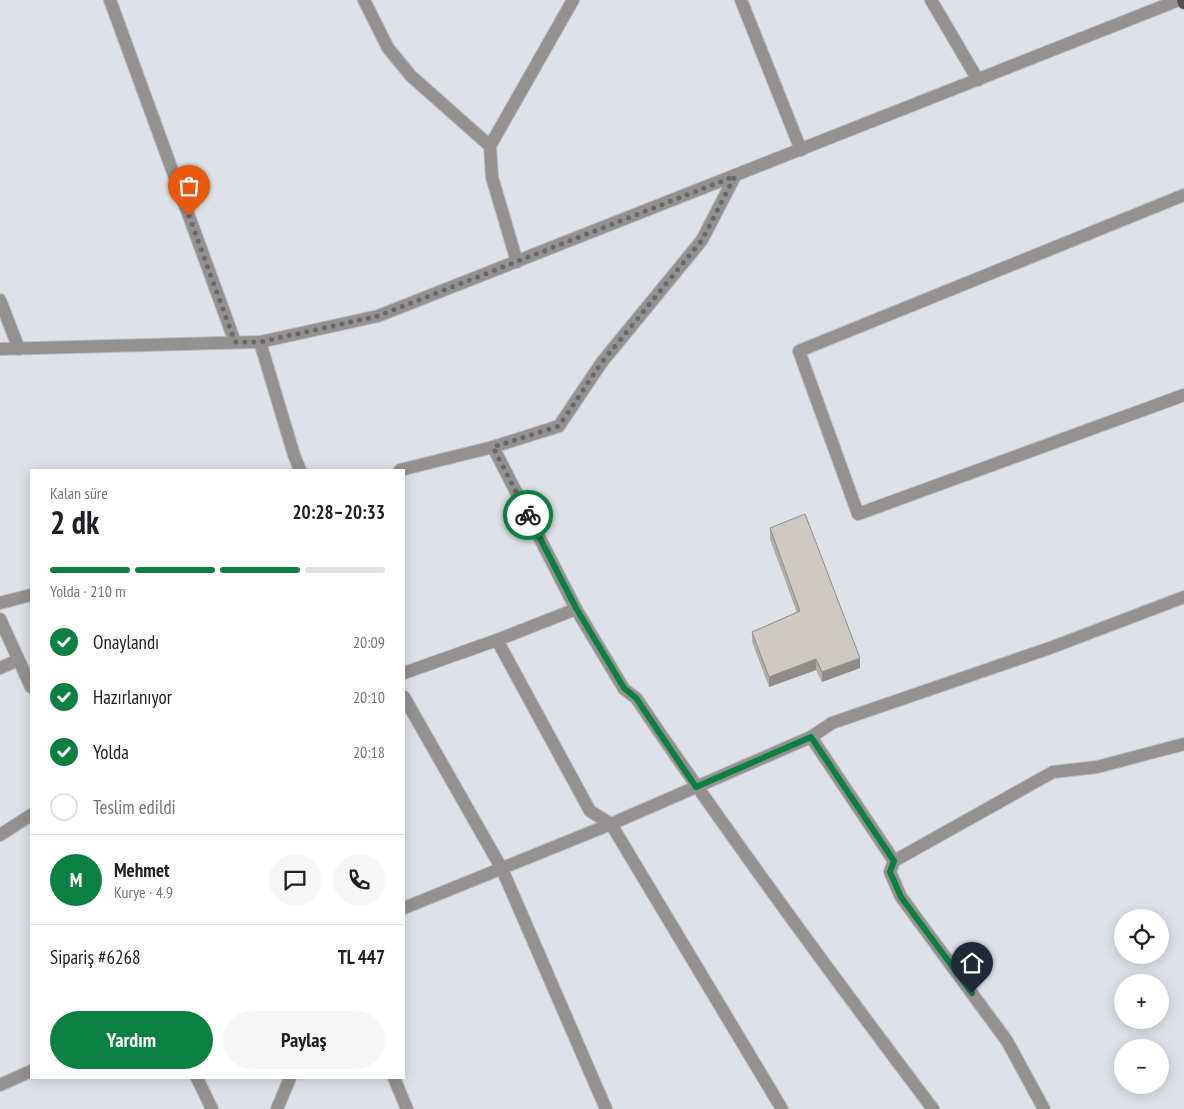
<!DOCTYPE html>
<html lang="tr">
<meta charset="utf-8">
<style>
body{margin:0;font-family:"PT Sans Narrow",sans-serif;background:#f6f6f6;color:#202124;height:100vh;display:flex;flex-direction:column;font-size:19px;white-space:nowrap}
*{box-sizing:border-box;margin:0}
p{font-size:16px;color:#757577}
.icon{flex:none;width:28px;height:28px;fill:none;stroke:currentColor;stroke-width:2;stroke-linecap:round;stroke-linejoin:round}
.map{position:relative;flex:1;overflow:hidden}
.drawer{position:absolute;left:30px;top:469px;width:375px;height:610px;display:flex;flex-direction:column;background:#fff;border-radius:0px;box-shadow:0 2px 12px #0003}
.drawer>*{flex:none}
.fabs{position:absolute;left:1114px;top:909px;display:grid;gap:10px}
.fabs a{display:grid;place-items:center;width:55px;height:55px;border-radius:50%;background:#fff;box-shadow:0 2px 12px #0003;font-size:25px}
.pin{position:absolute;display:grid;place-items:center;width:42px;height:42px;color:#fff;margin:-51px -21px;border-radius:50% 50% 50% 0;rotate:-45deg;box-shadow:0 0 5px #0007}
.pin .icon{rotate:45deg}
.courier{position:absolute;display:grid;place-items:center;width:50px;height:50px;margin:-25px;border:4px solid #0b8043;border-radius:50%;background:#fff;color:#222;box-shadow:0 1px 6px #0007}
.head em{font-style:normal;font-weight:600}
.head div{display:flex;flex-direction:column-reverse}
.head{display:flex;align-items:center;justify-content:space-between;height:85px;padding:0 20px}
h1{font-size:32px;font-weight:600;line-height:38px}
.bar{display:grid;grid-template-columns:repeat(4,1fr);gap:8px 5px;align-content:center;height:60px;padding:0 20px}
.bar i{height:6px;border-radius:4px;background:#e0e0e0}
.bar .on{background:#0b8043}
.bar p{grid-column:span 4}
.line{display:flex;align-items:center;gap:12px;padding:0 20px;border-top:1px solid #e0e0e0}
.line div{flex:1}
.round{display:grid;place-items:center;flex:none;width:52px;height:52px;border-radius:26px;background:#f6f6f6}
ol{padding:0 20px;list-style:none}
li{display:flex;align-items:center;gap:15px;height:55px}
li p{margin-inline-start:auto}
li .icon{padding:5px;border-radius:50%;background:#0b8043;color:#fff;stroke-width:4}
li:last-child{color:#757577}
li i{width:28px;height:28px;border:2px solid #e0e0e0;border-radius:50%}
.primary-button{display:flex;gap:10px;margin-top:auto;padding:10px 20px}
.primary-button a{flex:1;height:58px;border-radius:30px;background:#0b8043;color:#fff;font-size:20px;font-weight:600;line-height:58px;text-align:center}
.primary-button a+a{background:#f6f6f6;color:#202124}
.map>svg:first-child{display:block}
</style>
<div class="map">
<svg width="1184" height="1109" viewBox="0 0 1184 1109">
<rect width="100%" height="100%" fill="#dee2e8"/>
<g fill="none" stroke-linecap="round" stroke-linejoin="round">
<defs>
<g id="minor">
<path d="M110 0 235 342"/>
<path d="M364 0 388 48 411 76 490 146"/>
<path d="M741 0 801 150"/>
<path d="M931 0 978 80"/>
<path d="M1184 195 799 351 858 514 1184 395"/>
<path d="M517 262 492 177 490 146 573 0"/>
<path d="M0 300 19 349"/>
<path d="M260 342 294 455 300 470"/>
<path d="M0 349 260 342 378 316 1179 0"/>
<path d="M493 447 576 609 624 689 636 698C731 838 831 974 933 1109"/>
<path d="M400 470 493 447 559 426 602 362 702 240 735 176"/>
<path d="M0 603 31 595"/>
<path d="M0 619 31 687"/>
<path d="M497 640 590 811 611 824 782 1109"/>
<path d="M0 668 18 660"/>
<path d="M404 673 497 640 576 609"/>
<path d="M404 697 502 869 606 1109"/>
<path d="M811 737 894 861"/>
<path d="M0 835 31 815"/>
<path d="M404 908 611 824 811 737 832 723 1050 648 1184 597"/>
<path d="M197 1078 212 1109"/>
<path d="M394 1078 407 1109"/>
<path d="M0 1085 31 1071"/>
<path d="M277 1109 290 1078"/>
<path d="M1044 1109 1007 1041 901 897 890 872 894 861 1053 772 1097 767 1184 744"/>
</g>
<path id="primary" d="M1183 0 1184 3"/>
</defs>
<use href="#minor" stroke="#b9bdc2" stroke-width="14"/>
<use href="#primary" stroke="#b9bdc2" stroke-width="14"/>
<use href="#minor" stroke="#949190" stroke-width="12"/>
<use href="#primary" stroke="#55504e" stroke-width="12"/>
</g>
<path fill="#b1ada8" d="M770 528 860 668 822 682 816 670 769 687 752 642V632L797 613 770 539Z"/>
<g fill="#908d88">
<path d="M860 658V668L822 682V672Z"/>
<path d="M816 659V670L769 687V677Z"/>
</g>
<path fill="#cec9c3" stroke="#908d88" d="M805 514 860 658 822 672 816 659 769 677 752 632 800 611 770 528Z"/>
<g fill="none" stroke-linecap="round" stroke-linejoin="round">
<path stroke="#676a6d" stroke-width="5" stroke-dasharray="0 9" d="M189 216 235 342H260L378 316 735 176 702 240 602 362 559 426 493 447 528 515"/>
<path stroke="#0b8043" stroke-width="6" d="M528 515 576 608 624 688 636 698 696 787 811 737 894 861 890 872 901 897 972 993"/>
</g>
</svg>
<div class="fabs">
<a><svg class="icon" aria-label="locate" viewBox="0 0 24 24"><circle cx="12" cy="12" r="6"/><path d="M12 2v4M12 18v4M2 12h4M18 12h4"/></svg></a>
<a>+</a>
<a>−</a>
</div>
<div class="pin" style="left:189px;top:216px;background:#ea580c"><svg class="icon" aria-label="bag" viewBox="0 0 24 24"><path d="M5 8h14l-1 12H6zM9 8a3 3 0 0 1 6 0"/></svg></div>
<div class="pin" style="left:972px;top:993px;background:#1f2937"><svg class="icon" aria-label="home" viewBox="0 0 24 24"><path d="M3 11l9-7 9 7M6 9v11h12V9"/></svg></div>
<div class="courier" style="left:528px;top:515px"><svg class="icon" aria-label="bike" viewBox="0 0 24 24"><circle cx="6" cy="16" r="4"/><circle cx="18" cy="16" r="4"/><path d="M6 16l4-8h5l3 8M10 8l3 8H6M13 5h3"/></svg></div>
<section class="drawer">
<div class="head"><div><h1>2 dk</h1><p>Kalan süre</p></div><em>20:28–20:33</em></div>
<div class="bar"><i class="on"></i><i class="on"></i><i class="on"></i><i></i><p>Yolda · 210 m</p></div>
<ol>
<li><svg class="icon" aria-label="check" viewBox="0 0 24 24"><path d="M5 12l5 5 9-10"/></svg>Onaylandı<p>20:09</p></li>
<li><svg class="icon" aria-label="check" viewBox="0 0 24 24"><path d="M5 12l5 5 9-10"/></svg>Hazırlanıyor<p>20:10</p></li>
<li><svg class="icon" aria-label="check" viewBox="0 0 24 24"><path d="M5 12l5 5 9-10"/></svg>Yolda<p>20:18</p></li>
<li><i></i>Teslim edildi</li>
</ol>
<div class="line" style="height:90px"><b class="round" style="background:#0b8043;color:#fff">M</b><div><b>Mehmet</b><p>Kurye · 4.9</p></div><a class="round"><svg class="icon" aria-label="chat" viewBox="0 0 24 24"><path d="M4 5h16v11H9l-5 4z"/></svg></a><a class="round"><svg class="icon" aria-label="phone" viewBox="0 0 24 24"><path d="M5 4h4l2 5-3 2q2 4 5 5l2-3 5 2v4C11 20 4 13 5 4z"/></svg></a></div>
<div class="line" style="height:65px"><div>Sipariş #6268</div><b>TL 447</b></div>
<div class="primary-button"><a>Yardım</a><a>Paylaş</a></div>
</section>
</div>
